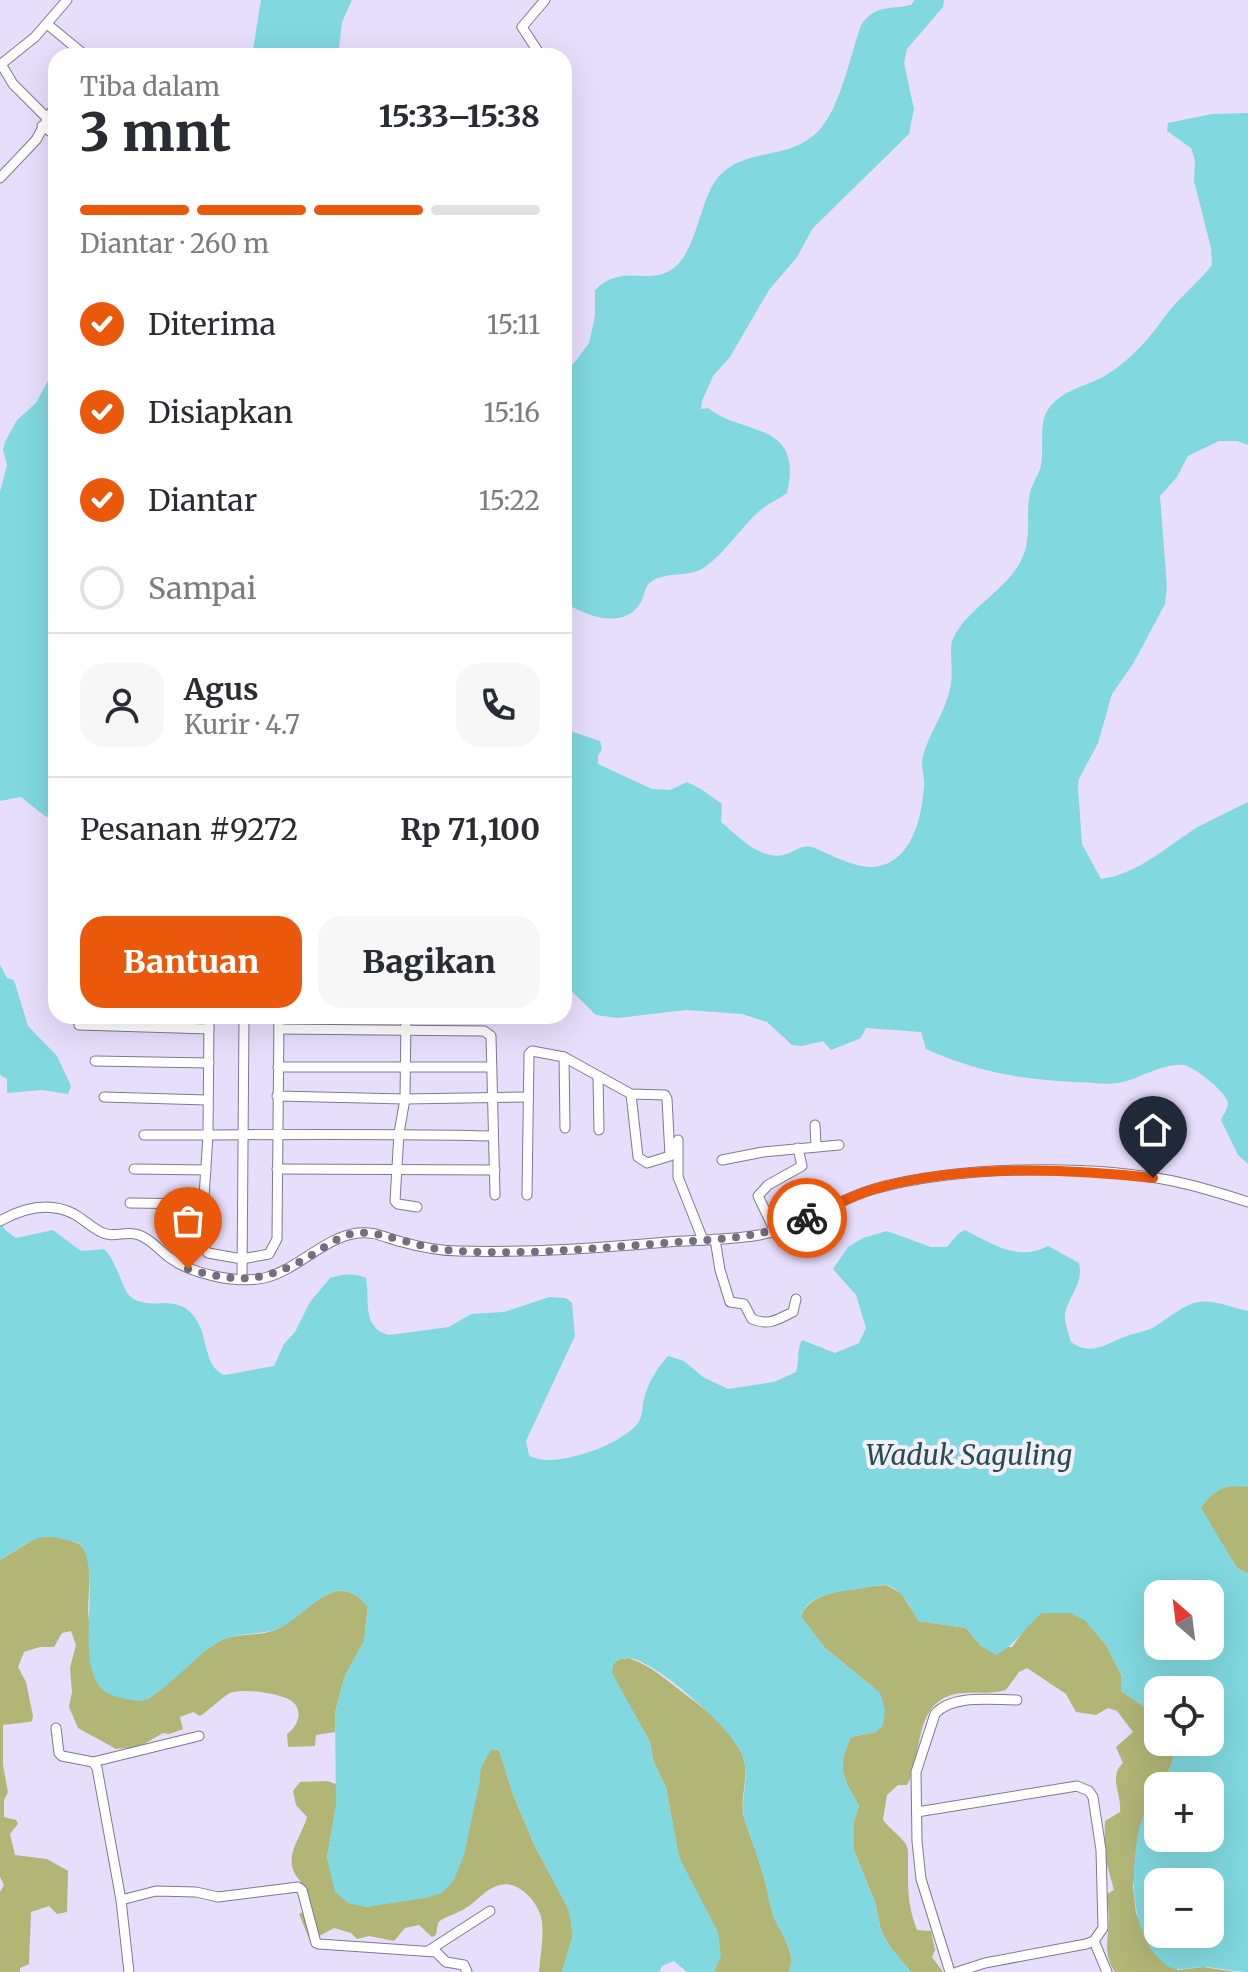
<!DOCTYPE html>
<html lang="id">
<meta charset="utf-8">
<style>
body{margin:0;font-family:Merriweather,serif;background:#f7f7f7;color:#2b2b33;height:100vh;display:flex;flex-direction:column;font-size:30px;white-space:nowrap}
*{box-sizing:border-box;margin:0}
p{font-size:26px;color:#7c7c81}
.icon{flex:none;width:44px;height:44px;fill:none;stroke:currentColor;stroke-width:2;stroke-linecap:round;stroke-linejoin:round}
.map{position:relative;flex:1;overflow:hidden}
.drawer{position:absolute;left:48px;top:48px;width:524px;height:976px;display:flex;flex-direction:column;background:#fff;border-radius:24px;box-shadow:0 8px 32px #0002}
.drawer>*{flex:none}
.needle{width:52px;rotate:332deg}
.controls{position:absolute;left:1144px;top:1580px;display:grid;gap:16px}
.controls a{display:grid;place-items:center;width:80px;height:80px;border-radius:16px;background:#fff;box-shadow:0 8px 32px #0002;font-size:40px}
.pin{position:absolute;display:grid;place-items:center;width:68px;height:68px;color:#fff;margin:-82px -34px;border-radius:50% 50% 50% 0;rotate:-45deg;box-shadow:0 0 8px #0007}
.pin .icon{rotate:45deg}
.courier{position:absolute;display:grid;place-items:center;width:80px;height:80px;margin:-40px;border:6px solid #ea580c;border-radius:50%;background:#fff;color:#222;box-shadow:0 2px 10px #0007}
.summary em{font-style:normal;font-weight:800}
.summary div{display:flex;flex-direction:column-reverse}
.summary{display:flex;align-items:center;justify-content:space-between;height:136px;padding:0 32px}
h1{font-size:52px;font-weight:800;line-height:60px}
.bar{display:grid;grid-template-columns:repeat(4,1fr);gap:12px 8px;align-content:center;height:96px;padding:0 32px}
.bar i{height:10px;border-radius:6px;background:#e1e1e2}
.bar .on{background:#ea580c}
.bar p{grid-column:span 4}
.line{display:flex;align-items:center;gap:20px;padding:0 32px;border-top:2px solid #e1e1e2}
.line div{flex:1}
.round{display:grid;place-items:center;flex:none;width:84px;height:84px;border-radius:24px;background:#f7f7f7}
ol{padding:0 32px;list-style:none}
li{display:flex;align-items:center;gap:24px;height:88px}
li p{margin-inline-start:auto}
li .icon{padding:8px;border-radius:50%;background:#ea580c;color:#fff;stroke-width:4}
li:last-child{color:#7c7c81}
li i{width:44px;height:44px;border:4px solid #e1e1e2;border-radius:50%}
.button{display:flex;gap:16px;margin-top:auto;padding:16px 32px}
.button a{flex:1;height:92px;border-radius:24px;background:#ea580c;color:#fff;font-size:32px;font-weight:800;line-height:92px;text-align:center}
.button a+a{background:#f7f7f7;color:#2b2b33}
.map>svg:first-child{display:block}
</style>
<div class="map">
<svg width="1248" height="1972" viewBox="0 0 1248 1972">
<rect width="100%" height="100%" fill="#e7defc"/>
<g fill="#b1b576">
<path d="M1234 1485 1248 1487V1574L1237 1568 1200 1508C1210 1495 1218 1487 1234 1485Z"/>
<path d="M39 1536H56L80 1544 85 1551 90 1568 88 1610 93 1670 99 1686 148 1699C173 1682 192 1654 220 1641 238 1632 257 1637 275 1630 307 1617 335 1565 368 1607L364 1641 344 1678 335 1713V1732L316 1735 315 1746 288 1747 287 1734C297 1728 304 1712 293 1702 281 1693 244 1688 230 1693 225 1695 207 1712 200 1716L193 1712 180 1717 183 1729 169 1734 163 1733 139 1747 116 1749 78 1728 69 1707 72 1692 70 1668 76 1645 71 1631 62 1633 54 1647H40L24 1652 18 1667 26 1682 33 1716 32 1721 29 1722 3 1725V1765L8 1792 4 1800V1817L16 1820 18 1824 10 1834 15 1855 47 1859 68 1871 67 1912 57 1914 49 1906 31 1912 29 1964 20 1968V1972H0V1892L4 1885 0 1877V1560Z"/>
<path d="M886 1585 901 1593 919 1621 966 1628 981 1646 1012 1647 1028 1625 1042 1612H1069L1085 1620 1106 1645 1121 1674V1691L1158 1716V1742H1177L1171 1766 1143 1819 1133 1886 1136 1913 1147 1938 1157 1955 1178 1970 1203 1967 1235 1972H1115C1103 1956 1108 1938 1109 1921 1109 1912 1108 1903 1107 1894L1114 1890 1104 1854 1105 1821 1120 1812C1122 1794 1108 1777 1123 1763L1116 1747 1133 1732 1117 1711 1108 1708 1096 1715 1076 1712 1066 1694 1027 1668 1019 1672 1006 1690C989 1695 972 1691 955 1694 912 1704 924 1756 907 1785H898L887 1795 883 1820C889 1828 899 1835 905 1843 909 1848 908 1855 908 1861 908 1889 907 1903 917 1930L931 1931 935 1950 932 1957 943 1972H911L890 1947 881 1931 875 1902 854 1851V1821L859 1806C843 1778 836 1768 851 1737L876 1732 874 1688 825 1648 801 1617C809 1589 861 1588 886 1585Z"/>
<path d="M629 1658C655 1668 663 1678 685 1694 707 1711 726 1725 740 1750 753 1773 737 1799 745 1821 751 1839 758 1856 763 1874 767 1887 769 1902 773 1915 780 1933 797 1951 789 1972H714L720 1956 679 1857 666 1788 653 1760 650 1742 611 1673 613 1664 620 1659Z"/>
<path d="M491 1749 499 1750 514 1797 534 1844 569 1910 573 1935 562 1972H539C540 1956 544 1938 542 1922 540 1904 520 1880 500 1885 487 1888 479 1899 469 1906 461 1912 450 1915 441 1920L438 1923 436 1935 432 1937 419 1925 405 1928 394 1941 369 1936 357 1939 351 1933 334 1928 310 1941 299 1914 304 1911 302 1883C279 1860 300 1841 307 1817L296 1805 293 1791 300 1782 327 1781 336 1784V1806L327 1858 366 1907 391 1902 479 1785 480 1768Z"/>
</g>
<g fill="#81d8df" fill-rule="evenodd">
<path d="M261 0H352L342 22 338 56H252Z"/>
<path d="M915 0H944L943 7 907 49 904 63 914 109 909 134 813 228 797 257 769 290 730 357 713 376 702 401 701 409 708 408C742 436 804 420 787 493 777 500 766 505 757 513 739 530 726 552 705 567 690 578 668 571 652 581 644 586 645 595 641 602 625 631 585 616 564 602V454L568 371 589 343 595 316V290C622 264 646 284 669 271 696 257 699 203 716 180 741 147 783 161 813 136 839 116 850 56 861 25 876 4 889 10 911 5Z"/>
<path d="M1248 113V445L1237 441H1219L1188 456 1177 477 1160 496 1167 587 1165 604 1133 664 1112 694 1098 743 1079 779 1078 787 1082 844 1101 879C1138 874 1166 847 1196 828 1213 819 1231 810 1248 802V1164L1238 1155 1221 1120C1223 1115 1228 1109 1228 1103 1228 1094 1193 1065 1183 1065 1161 1063 1139 1080 1118 1083 1104 1085 1089 1082 1075 1082 1018 1079 978 1072 926 1049L921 1032 866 1028 861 1038 831 1050 823 1041 802 1046 792 1045 767 1022 742 1014 686 1010 618 1018 596 1015 564 984V729L600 741 602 749 598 756V764L652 789 670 790 687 782 701 789 722 804 721 822C737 835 759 860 783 855 796 852 802 842 817 849 833 856 856 868 874 867 912 863 922 817 924 786 925 776 920 766 923 756 929 733 945 713 950 689 954 674 949 651 952 641 967 605 1017 587 1026 547 1030 529 1026 510 1030 493 1032 483 1039 475 1041 465 1044 449 1039 424 1047 411 1061 389 1087 387 1108 374 1130 360 1149 339 1163 319 1177 299 1197 284 1212 265L1211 248 1194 181 1195 161 1191 148 1167 131 1168 123 1212 114Z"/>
<path d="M56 366V820L45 816 21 797 0 801V492L7 465 3 450 5 442 17 420 36 403Z"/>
<path d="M0 965 7 978 14 980 28 1026 57 1056 71 1086 68 1094 42 1090 7 1093V1079L0 1075Z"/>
<path d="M0 1219 5 1230 16 1238 53 1230 81 1251 104 1249C117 1261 122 1290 131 1297 152 1313 178 1290 197 1321 208 1338 204 1366 224 1375L274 1366 284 1344 295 1332 310 1302 330 1278C343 1274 354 1273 366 1278 370 1299 361 1328 389 1335L449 1327 471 1314 504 1312 549 1297 566 1298 572 1303 575 1336 526 1441 529 1455C551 1471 622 1445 638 1423 643 1416 642 1407 644 1399 648 1382 657 1369 668 1356L684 1361 703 1377 728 1389 774 1382 796 1372C800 1360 796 1350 802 1340L835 1353 859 1343 866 1328 856 1295 833 1269 848 1247 863 1238 887 1231 931 1247H947L958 1234 965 1230C992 1244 1019 1262 1048 1246L1079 1263C1084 1284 1068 1296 1065 1315 1064 1322 1069 1334 1071 1342 1091 1356 1104 1345 1124 1337 1134 1333 1145 1332 1154 1327 1169 1318 1181 1306 1198 1302 1212 1299 1234 1308 1248 1311V1487C1225 1484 1214 1489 1201 1508L1237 1568 1248 1574V1972C1233 1972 1220 1968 1205 1967 1193 1967 1179 1972 1169 1967 1130 1940 1131 1880 1137 1840 1139 1822 1149 1803 1158 1788V1838H1210V1786H1159L1171 1766 1177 1742H1210V1690H1158V1716L1121 1691V1674L1106 1645 1085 1620 1069 1613H1042C1025 1627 1016 1645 996 1655L981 1646 966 1628 918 1621C911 1609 902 1587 885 1585 880 1584 872 1587 866 1588 845 1591 808 1592 801 1616L825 1648 880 1693 885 1709 883 1726 876 1732 851 1737C836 1768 843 1778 859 1806L854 1821V1851L875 1902 881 1931 890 1947 911 1972H789C797 1951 780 1934 773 1915 769 1902 767 1887 763 1874 758 1856 751 1839 745 1822 738 1800 753 1775 740 1750 727 1725 658 1663 630 1658 624 1657 618 1661 613 1664L612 1673 650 1742 653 1760 666 1788 679 1857 718 1932 721 1956 714 1972H687L674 1961 662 1966 659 1972H562L573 1935 569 1910 534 1844 514 1797 499 1750 491 1749 481 1768 479 1785 464 1855 454 1880 442 1893 426 1898 366 1907 348 1903 335 1892 327 1858 336 1806 335 1713 344 1678 364 1641 368 1607C337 1567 311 1611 282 1627 264 1636 242 1631 223 1640 199 1650 159 1700 140 1701 134 1701 127 1699 122 1698 114 1696 106 1694 100 1687 75 1657 102 1577 81 1544 38 1530 36 1538 0 1560ZM1158 1594H1210V1646H1158ZM1158 1882H1210V1934H1158Z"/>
</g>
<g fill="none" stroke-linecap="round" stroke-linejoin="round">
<defs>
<g id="minor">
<path d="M47 24 86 56"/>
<path d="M541 56 522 27 545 0"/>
<path d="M1 64 13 84 47 118"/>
<path d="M0 65 35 37 67 0"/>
<path d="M42 126 56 135"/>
<path d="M0 178 36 140 56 104"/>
<path d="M209 1016 208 1135 201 1243 208 1253 242 1259 269 1254 277 1239 279 1016"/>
<path d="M406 1016 405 1099 399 1133 395 1201 398 1204 417 1207"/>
<path d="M79 1025 209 1029"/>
<path d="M279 1029 484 1031 491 1036 495 1195"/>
<path d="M564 1057 631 1094 638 1157 647 1163 670 1156 667 1099 665 1095 631 1094"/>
<path d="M95 1061 209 1063"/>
<path d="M278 1067H491"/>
<path d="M598 1077 599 1130"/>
<path d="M277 1096 405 1099 528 1097"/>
<path d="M104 1097 207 1100"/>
<path d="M815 1125 816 1147"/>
<path d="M144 1135C260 1135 377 1133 493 1136"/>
<path d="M678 1140V1177L703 1240"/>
<path d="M722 1160 763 1152 839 1145"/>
<path d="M134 1169 206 1170"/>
<path d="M277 1169 495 1170"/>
<path d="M527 1195 529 1054 532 1051 564 1057 565 1128"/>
<path d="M130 1203 204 1204"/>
<path d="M0 1221C23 1208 49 1201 74 1214 83 1219 91 1227 101 1232 113 1239 126 1230 139 1235 151 1239 160 1251 170 1258 192 1274 237 1284 264 1278 298 1270 324 1237 358 1233 374 1231 386 1238 402 1242 420 1247 440 1251 459 1251 530 1253 598 1248 668 1242 698 1240 729 1240 759 1235 800 1228 835 1200 874 1189 957 1166 1088 1164 1173 1181 1198 1186 1223 1194 1248 1202"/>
<path d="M775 1231 758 1196 768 1185 802 1166 798 1148"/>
<path d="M715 1239 720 1270 730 1302 744 1304 752 1319C769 1326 776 1320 793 1312L796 1299"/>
<path d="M242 1279 244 1016"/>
<path d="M56 1728 59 1753 62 1756 93 1762 97 1768 121 1900 129 1972"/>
<path d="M93 1762 199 1736"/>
<path d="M917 1812 1077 1786 1089 1791 1093 1797 1101 1850 1103 1928 1094 1941 1086 1944 985 1963 957 1972"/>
<path d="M121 1900 156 1891 196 1892 218 1897 298 1887 302 1890 316 1943 319 1944 436 1952 446 1962 464 1965 467 1972"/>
<path d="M1094 1941 1107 1972"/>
<path d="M428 1951 490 1911"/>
<path d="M950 1972 921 1879 917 1841 916 1772 935 1714C952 1694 993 1700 1017 1700"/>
</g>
</defs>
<use href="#minor" stroke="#807892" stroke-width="11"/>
<use href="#minor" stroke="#fff" stroke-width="9"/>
</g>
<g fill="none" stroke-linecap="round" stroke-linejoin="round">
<path stroke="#736e80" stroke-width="8" stroke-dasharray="0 14.4" d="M188 1269C242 1284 267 1282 315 1253 328 1245 342 1234 358 1233 382 1231 418 1248 446 1250 515 1256 584 1249 652 1244 705 1239 758 1241 807 1218"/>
<path stroke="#ea580c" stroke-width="10" d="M807 1218C826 1209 847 1198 868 1191 953 1164 1066 1168 1153 1178"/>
</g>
<g text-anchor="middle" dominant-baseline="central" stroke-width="8" stroke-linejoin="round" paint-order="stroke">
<g font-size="28" font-style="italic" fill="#254e51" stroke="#f2eefa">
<text x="969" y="1455">Waduk Saguling</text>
</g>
</g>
</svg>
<div class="controls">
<a><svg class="needle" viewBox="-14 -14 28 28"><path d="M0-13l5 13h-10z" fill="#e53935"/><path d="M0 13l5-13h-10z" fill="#7c7c81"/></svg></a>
<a><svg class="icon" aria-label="locate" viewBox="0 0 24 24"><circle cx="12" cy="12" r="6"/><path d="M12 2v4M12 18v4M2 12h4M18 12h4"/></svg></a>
<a>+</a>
<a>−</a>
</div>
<div class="pin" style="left:188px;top:1269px;background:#ea580c"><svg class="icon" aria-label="bag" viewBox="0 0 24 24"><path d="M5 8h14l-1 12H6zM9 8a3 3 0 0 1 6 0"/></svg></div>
<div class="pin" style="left:1153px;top:1178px;background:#1f2937"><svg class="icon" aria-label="home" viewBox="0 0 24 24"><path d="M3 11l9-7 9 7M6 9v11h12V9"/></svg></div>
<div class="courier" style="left:807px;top:1218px"><svg class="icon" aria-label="bike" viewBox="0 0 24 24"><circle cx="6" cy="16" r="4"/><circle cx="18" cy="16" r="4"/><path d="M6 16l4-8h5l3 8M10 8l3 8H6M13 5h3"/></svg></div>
<section class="drawer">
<div class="summary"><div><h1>3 mnt</h1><p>Tiba dalam</p></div><em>15:33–15:38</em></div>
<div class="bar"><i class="on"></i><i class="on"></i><i class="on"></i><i></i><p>Diantar · 260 m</p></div>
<ol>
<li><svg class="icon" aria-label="check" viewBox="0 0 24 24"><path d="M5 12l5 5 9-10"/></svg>Diterima<p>15:11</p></li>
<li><svg class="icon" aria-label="check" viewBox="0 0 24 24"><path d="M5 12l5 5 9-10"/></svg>Disiapkan<p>15:16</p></li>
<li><svg class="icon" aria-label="check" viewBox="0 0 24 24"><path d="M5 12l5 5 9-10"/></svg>Diantar<p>15:22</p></li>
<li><i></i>Sampai</li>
</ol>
<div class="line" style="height:144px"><a class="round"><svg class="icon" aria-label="person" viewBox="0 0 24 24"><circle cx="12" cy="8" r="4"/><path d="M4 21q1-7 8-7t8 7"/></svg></a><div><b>Agus</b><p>Kurir · 4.7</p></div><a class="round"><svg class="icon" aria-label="phone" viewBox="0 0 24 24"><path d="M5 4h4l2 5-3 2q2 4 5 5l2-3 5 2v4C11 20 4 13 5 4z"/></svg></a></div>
<div class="line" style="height:104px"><div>Pesanan #9272</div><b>Rp 71,100</b></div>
<div class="button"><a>Bantuan</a><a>Bagikan</a></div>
</section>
</div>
